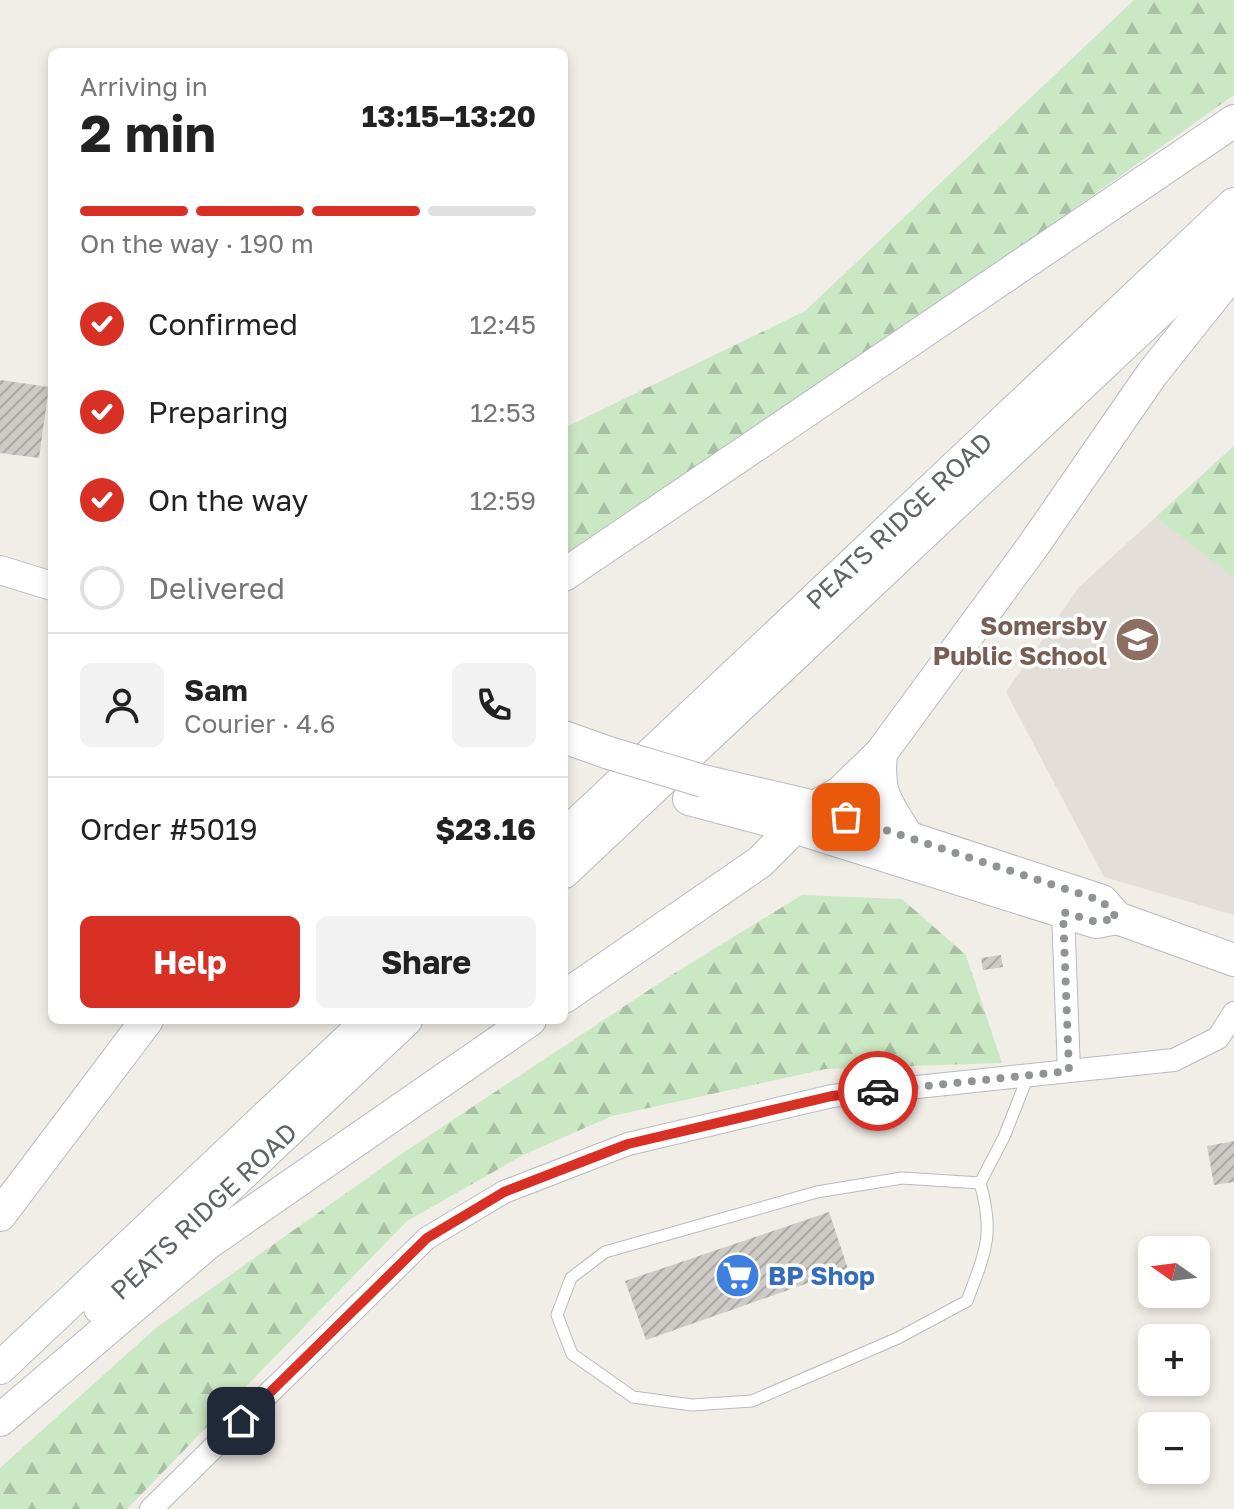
<!DOCTYPE html>
<meta charset="utf-8">
<style>
body{margin:0;font-family:"Golos Text",sans-serif;background:#f2f2f2;color:#222;height:100vh;display:flex;flex-direction:column;font-size:30px;white-space:nowrap}
*{box-sizing:border-box;margin:0}
p{font-size:26px;color:#767676}
.icon{flex:none;width:44px;height:44px;fill:none;stroke:currentColor;stroke-width:2;stroke-linecap:round;stroke-linejoin:round}
.map{position:relative;flex:1;overflow:hidden}
.sheet{position:absolute;left:48px;top:48px;width:520px;height:976px;display:flex;flex-direction:column;background:#fff;border-radius:12px;box-shadow:0 4px 12px #0003}
.sheet>*{flex:none}
.needle{width:52px;rotate:284deg}
.tools{position:absolute;left:1138px;top:1236px;display:grid;gap:16px}
.tools a{display:grid;place-items:center;width:72px;height:72px;border-radius:12px;background:#fff;box-shadow:0 4px 12px #0003;font-size:40px}
.pin{position:absolute;display:grid;place-items:center;width:68px;height:68px;color:#fff;margin:-34px;border-radius:16px;box-shadow:0 4px 12px #0006}
.courier{position:absolute;display:grid;place-items:center;width:80px;height:80px;margin:-40px;border:6px solid #d93025;border-radius:50%;background:#fff;color:#222;box-shadow:0 2px 10px #0007}
.head em{font-style:normal;font-weight:700}
.head div{display:flex;flex-direction:column-reverse}
.head{display:flex;align-items:center;justify-content:space-between;height:136px;padding:0 32px}
h1{font-size:52px;font-weight:700;line-height:60px}
.bar{display:grid;grid-template-columns:repeat(4,1fr);gap:12px 8px;align-content:center;height:96px;padding:0 32px}
.bar i{height:10px;border-radius:6px;background:#e0e0e0}
.bar .on{background:#d93025}
.bar p{grid-column:span 4}
.line{display:flex;align-items:center;gap:20px;padding:0 32px;border-top:2px solid #e0e0e0}
.line div{flex:1}
.round{display:grid;place-items:center;flex:none;width:84px;height:84px;border-radius:12px;background:#f2f2f2}
ol{padding:0 32px;list-style:none}
li{display:flex;align-items:center;gap:24px;height:88px}
li p{margin-inline-start:auto}
li .icon{padding:8px;border-radius:50%;background:#d93025;color:#fff;stroke-width:4}
li:last-child{color:#767676}
li i{width:44px;height:44px;border:4px solid #e0e0e0;border-radius:50%}
.primary-button{display:flex;gap:16px;margin-top:auto;padding:16px 32px}
.primary-button a{flex:1;height:92px;border-radius:12px;background:#d93025;color:#fff;font-size:32px;font-weight:700;line-height:92px;text-align:center}
.primary-button a+a{background:#f2f2f2;color:#222}
.map>svg:first-child{display:block}
</style>
<div class="map">
<svg width="1234" height="1509" viewBox="0 0 1234 1509">
<defs>
<pattern id="forest-firs" width="22" height="20" patternUnits="userSpaceOnUse" patternTransform="scale(2)"><rect width="22" height="20" fill="#cbe8c4"/><path d="M5 1l3.5 6h-7zM16 11l3.5 6h-7z" fill="#a8c0a3"/></pattern>
<pattern id="building-hatch" width="6" height="6" patternUnits="userSpaceOnUse" patternTransform="scale(2)"><rect width="6" height="6" fill="#cecac6"/><path d="M-1 1l2-2M0 6l6-6M5 7l2-2" fill="none" stroke="#aaa8a5"/></pattern>
</defs>
<rect width="100%" height="100%" fill="#f1ede7"/>
<path fill="#e3ded8" d="M1234 446V915L1104 877 1006 692 1079 587Z"/>
<g fill="url(#forest-firs)">
<path d="M1134 0H1234V95L905 329 564 559V428L805 311Z"/>
<path d="M1234 446V578L1156 517Z"/>
<path d="M802 895 902 899 966 955 1002 1063 826 1069 612 1116 523 1155 407 1221 127 1509H0V1468L157 1327 400 1155 670 976Z"/>
</g>
<g fill="url(#building-hatch)">
<path d="M0 380 49 387 39 458 0 453Z"/>
<path d="M1001 955 1003 967 983 970 981 958Z"/>
<path d="M1234 1141V1182L1214 1185 1207 1146Z"/>
<path d="M829 1212 848 1269 646 1340 625 1281Z"/>
</g>
<g fill="none" stroke-linecap="round" stroke-linejoin="round">
<defs>
<path id="service" d="M980 1183C995 1234 985 1253 967 1301L898 1338 752 1401 692 1405 633 1397 572 1354 557 1315 571 1278 605 1252 817 1192 902 1178 980 1183 1004 1137 1028 1076"/>
<g id="minor">
<path d="M1063 912 1069 1071"/>
<path d="M151 1509 427 1238 504 1192 628 1144 832 1096 1174 1060 1218 1038 1234 1013"/>
</g>
<path id="tertiary" d="M0 570 52 586"/>
<g id="secondary">
<path d="M564 575 1234 121"/>
<path d="M564 737 609 753"/>
<path d="M881 753C877 794 886 802 907 836"/>
<path d="M703 781 815 807 1102 901 1117 918 1234 960"/>
<path d="M689 799 794 827 1096 922 1117 918"/>
<path id="s1" d="M564 836 1234 204"/>
<path d="M564 872 1234 241"/>
<path d="M564 997 760 862 815 807 841 792 881 753 1033 546 1152 374 1234 271"/>
<path d="M0 1215 147 1020"/>
<path id="s2" d="M100 1308 406 1020"/>
<path d="M0 1368 369 1020"/>
<path d="M0 1420 208 1243 530 1020"/>
</g>
</defs>
<use href="#service" stroke="#b7bbbe" stroke-width="13"/>
<use href="#minor" stroke="#b7bbbe" stroke-width="24"/>
<use href="#tertiary" stroke="#b7bbbe" stroke-width="30"/>
<use href="#secondary" stroke="#b5bbbf" stroke-width="34"/>
<use href="#service" stroke="#fff" stroke-width="11"/>
<use href="#minor" stroke="#fff" stroke-width="22"/>
<use href="#tertiary" stroke="#fff" stroke-width="28"/>
<use href="#secondary" stroke="#fff" stroke-width="32"/>
<defs>
<path id="secondary-bridge" d="M609 753 703 781"/>
</defs>
<use href="#secondary-bridge" stroke="#b5bbbf" stroke-width="34" stroke-linecap="butt"/>
<use href="#secondary-bridge" stroke="#fff" stroke-width="32"/>
</g>
<g fill="none" stroke-linecap="round" stroke-linejoin="round">
<path stroke="#919494" stroke-width="8" stroke-dasharray="0 14.4" d="M846 817 1102 901 1117 918 1096 922 1063 912 1069 1071 878 1091"/>
<path stroke="#d93025" stroke-width="10" d="M241 1421 427 1238 504 1192 628 1144 832 1096 878 1091"/>
</g>
<defs>
<symbol id="school-disc" viewBox="-11 -11 22 22"><circle r="9.5" fill="#8d6e63" stroke="#fff"/><path d="M0-5L7-2L0 1L-7-2ZM-4 1L0 2.5L4 1V4Q0 6-4 4Z" fill="#fff"/></symbol>
<symbol id="supermarket-disc" viewBox="-11 -11 22 22"><circle r="9.5" fill="#3f7fe0" stroke="#fff"/><path d="M-6-5.5h2.5l.6 2H6L4.5 2H-2.5L-4.4-4H-6ZM-1.5 3.2a1.3 1.3 0 1 0 .1 0ZM3 3.2a1.3 1.3 0 1 0 .1 0Z" fill="#fff"/></symbol>
</defs>
<g fill-rule="evenodd">
<use href="#school-disc" x="1112" y="614" width="51" height="51"/>
<use href="#supermarket-disc" x="712" y="1250" width="51" height="51"/>
</g>
<g text-anchor="middle" dominant-baseline="central" stroke-width="7" stroke-linejoin="round" paint-order="stroke">
<g font-size="26" fill="#5e6468" stroke="#fff">
<text stroke="none"><textPath href="#s1" startOffset="460">PEATS RIDGE ROAD</textPath></text>
<text stroke="none"><textPath href="#s2" startOffset="142">PEATS RIDGE ROAD</textPath></text>
</g>
<g font-size="26" font-weight="bold" fill="#785e54" stroke="#fff" text-anchor="end">
<text x="1107" y="625">Somersby<tspan x="1107" dy="30">Public School</tspan></text>
</g>
<g font-size="26" font-weight="bold" fill="#366cbe" stroke="#fff" text-anchor="start">
<text x="768" y="1275">BP Shop</text>
</g>
</g>
</svg>
<div class="tools">
<a><svg class="needle" viewBox="-14 -14 28 28"><path d="M0-13l5 13h-10z" fill="#e53935"/><path d="M0 13l5-13h-10z" fill="#767676"/></svg></a>
<a>+</a>
<a>−</a>
</div>
<div class="pin" style="left:846px;top:817px;background:#ea580c"><svg class="icon" aria-label="bag" viewBox="0 0 24 24"><path d="M5 8h14l-1 12H6zM9 8a3 3 0 0 1 6 0"/></svg></div>
<div class="pin" style="left:241px;top:1421px;background:#1f2937"><svg class="icon" aria-label="home" viewBox="0 0 24 24"><path d="M3 11l9-7 9 7M6 9v11h12V9"/></svg></div>
<div class="courier" style="left:878px;top:1091px"><svg class="icon" aria-label="car" viewBox="0 0 24 24"><path d="M5 17H2v-5l4-1 3-4h7l3 4 3 1v5h-3M9 17h6M6 11h13"/><circle cx="7" cy="17" r="2"/><circle cx="17" cy="17" r="2"/></svg></div>
<section class="sheet">
<div class="head"><div><h1>2 min</h1><p>Arriving in</p></div><em>13:15–13:20</em></div>
<div class="bar"><i class="on"></i><i class="on"></i><i class="on"></i><i></i><p>On the way · 190 m</p></div>
<ol>
<li><svg class="icon" aria-label="check" viewBox="0 0 24 24"><path d="M5 12l5 5 9-10"/></svg>Confirmed<p>12:45</p></li>
<li><svg class="icon" aria-label="check" viewBox="0 0 24 24"><path d="M5 12l5 5 9-10"/></svg>Preparing<p>12:53</p></li>
<li><svg class="icon" aria-label="check" viewBox="0 0 24 24"><path d="M5 12l5 5 9-10"/></svg>On the way<p>12:59</p></li>
<li><i></i>Delivered</li>
</ol>
<div class="line" style="height:144px"><a class="round"><svg class="icon" aria-label="person" viewBox="0 0 24 24"><circle cx="12" cy="8" r="4"/><path d="M4 21q1-7 8-7t8 7"/></svg></a><div><b>Sam</b><p>Courier · 4.6</p></div><a class="round"><svg class="icon" aria-label="phone" viewBox="0 0 24 24"><path d="M5 4h4l2 5-3 2q2 4 5 5l2-3 5 2v4C11 20 4 13 5 4z"/></svg></a></div>
<div class="line" style="height:104px"><div>Order #5019</div><b>$23.16</b></div>
<div class="primary-button"><a>Help</a><a>Share</a></div>
</section>
</div>
